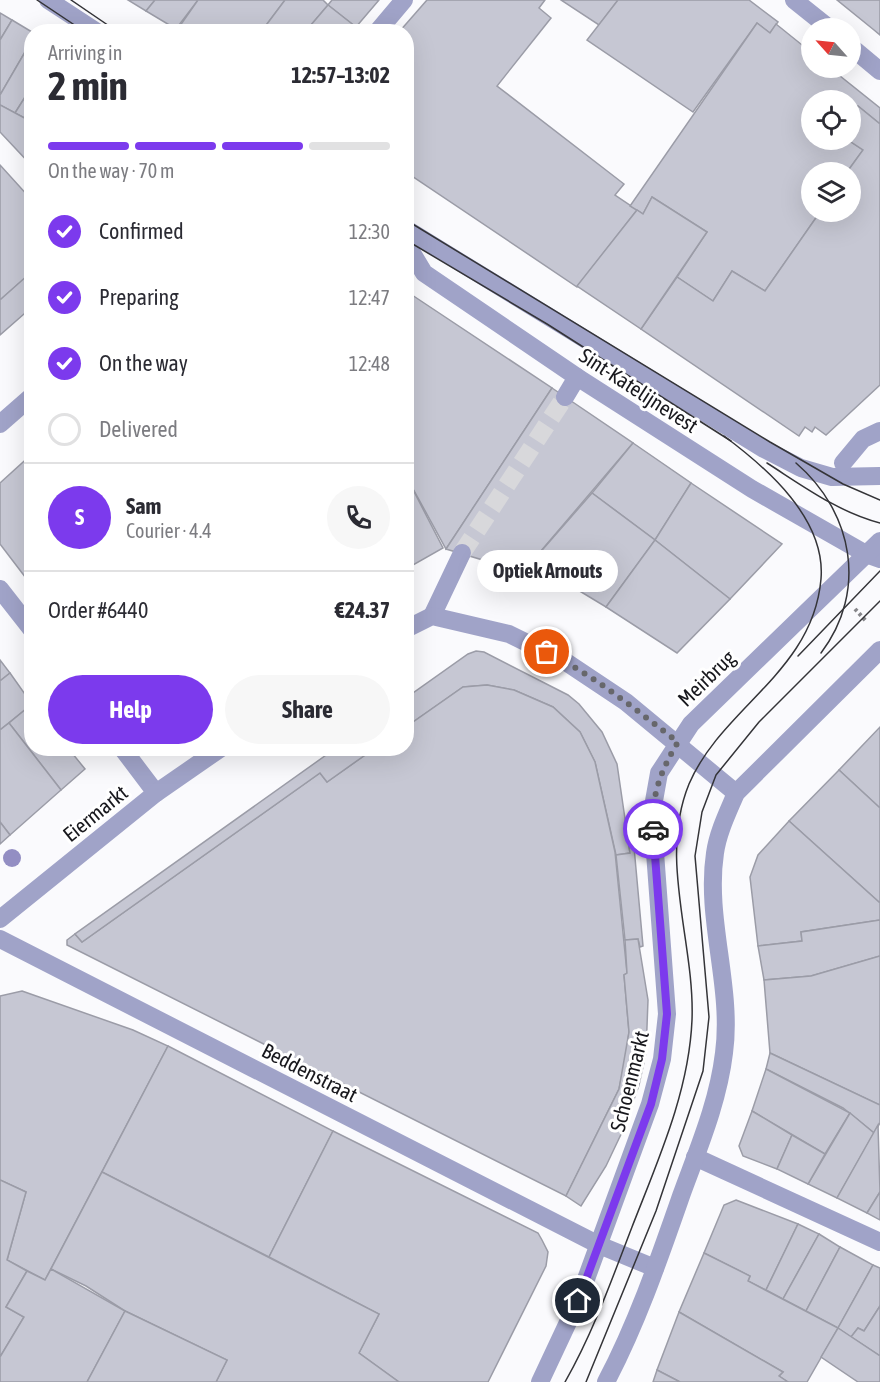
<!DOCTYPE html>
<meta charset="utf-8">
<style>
body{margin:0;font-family:"Asap Condensed",sans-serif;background:#f7f7f7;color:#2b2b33;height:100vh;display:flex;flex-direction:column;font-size:22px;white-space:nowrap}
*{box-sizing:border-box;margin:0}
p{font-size:20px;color:#7c7c81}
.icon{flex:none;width:33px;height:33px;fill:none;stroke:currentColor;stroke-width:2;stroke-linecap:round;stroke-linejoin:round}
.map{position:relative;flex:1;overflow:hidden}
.details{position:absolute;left:24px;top:24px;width:390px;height:732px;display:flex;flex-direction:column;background:#fff;border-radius:24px;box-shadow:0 6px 24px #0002}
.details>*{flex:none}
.needle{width:39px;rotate:297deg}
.tools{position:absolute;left:801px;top:18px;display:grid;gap:12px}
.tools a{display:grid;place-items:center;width:60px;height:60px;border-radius:50%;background:#fff;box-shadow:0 6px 24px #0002;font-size:30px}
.pin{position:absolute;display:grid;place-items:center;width:51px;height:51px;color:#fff;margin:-26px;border:3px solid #fff;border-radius:50%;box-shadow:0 2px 6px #0007}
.courier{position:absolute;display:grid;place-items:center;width:60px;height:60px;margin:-30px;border:4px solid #7c3aed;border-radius:50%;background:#fff;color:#222;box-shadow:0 2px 8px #0007}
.bubble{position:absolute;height:42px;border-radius:21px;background:#fff;box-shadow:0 6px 24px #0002;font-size:20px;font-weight:700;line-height:42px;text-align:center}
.headline em{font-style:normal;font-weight:700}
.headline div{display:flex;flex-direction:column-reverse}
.headline{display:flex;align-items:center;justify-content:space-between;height:102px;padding:0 24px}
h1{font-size:39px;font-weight:700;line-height:45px}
.bar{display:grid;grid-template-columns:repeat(4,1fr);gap:9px 6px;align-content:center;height:72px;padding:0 24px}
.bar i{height:8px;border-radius:4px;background:#e1e1e2}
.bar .active{background:#7c3aed}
.bar p{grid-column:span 4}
.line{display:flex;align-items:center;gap:15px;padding:0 24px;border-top:2px solid #e1e1e2}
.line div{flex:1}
.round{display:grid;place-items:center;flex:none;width:63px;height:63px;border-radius:32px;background:#f7f7f7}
ol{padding:0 24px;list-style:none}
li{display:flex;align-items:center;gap:18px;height:66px}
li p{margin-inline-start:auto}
li .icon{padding:6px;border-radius:50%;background:#7c3aed;color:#fff;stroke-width:4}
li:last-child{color:#7c7c81}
li i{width:33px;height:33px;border:3px solid #e1e1e2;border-radius:50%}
.action{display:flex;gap:12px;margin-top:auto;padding:12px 24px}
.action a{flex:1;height:69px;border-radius:36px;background:#7c3aed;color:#fff;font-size:24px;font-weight:700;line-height:69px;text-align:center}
.action a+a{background:#f7f7f7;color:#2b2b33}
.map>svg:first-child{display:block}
</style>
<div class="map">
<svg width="880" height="1382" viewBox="0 0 880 1382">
<rect width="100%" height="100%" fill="#fafafd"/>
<g fill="#c6c7d3" stroke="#9b9ca7" stroke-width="1.5">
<path d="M128 0H155L146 11Z"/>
<path d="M155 0H198L176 29 146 11Z"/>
<path d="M198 0H285L261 32 177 30Z"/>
<path d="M285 0H323L328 5 305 32H261Z"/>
<path d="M332 0H379L356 27 328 5Z"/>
<path d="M427 0H545L539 8 551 18 497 86 624 184 615 195 637 210 577 287 406 172V32H399Z"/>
<path d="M561 0H618L599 25Z"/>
<path d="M618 0H749L778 22 770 33 757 23 693 112 587 40Z"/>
<path d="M837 0H880V35L874 30Z"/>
<path d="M328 5 356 27 352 32H305Z"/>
<path d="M0 13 12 20 0 40Z"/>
<path d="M12 20 32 32V40L0 95V40Z"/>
<path d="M757 23 770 33 776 24 812 53V68H830L880 108V124L858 106 850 116V100H812V140H848L863 150 847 172H812V212H820L765 291 732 271 713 301 677 277 707 232 652 197 643 214 630 206Z"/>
<path d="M32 40V86L15 113 0 105V95Z"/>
<path d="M32 86V122L15 113Z"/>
<path d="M0 105 32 122V166L0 132Z"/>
<path d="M858 106 880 124V385L826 435 815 427 812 432 805 427 799 436 641 329 677 277 713 301 732 271 765 291 820 212H850V172H847L863 150 848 140H850V116Z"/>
<path d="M0 165 29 197 32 194V272L0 300Z"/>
<path d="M652 197 707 232 641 329 577 286 637 210 643 214Z"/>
<path d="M28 275 32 279V307L0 335V300Z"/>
<path d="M406 291 552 388 446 549 406 476Z"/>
<path d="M552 388 633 443 523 572 446 549Z"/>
<path d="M633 443 691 483 655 540 592 493Z"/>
<path d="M32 454V586L0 544V483Z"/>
<path d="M406 476 443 548 406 569Z"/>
<path d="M691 483 782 544 730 599 655 540Z"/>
<path d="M592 493 655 540 606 607 578 590 523 572Z"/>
<path d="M655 540 730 599 677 653 606 607Z"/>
<path d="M476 651 484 652 568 695 579 704 602 732 617 764 630 853 616 855 595 762 580 732 553 707 514 690 487 685 463 687 406 727V698L468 654Z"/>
<path d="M0 660 10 673 0 681Z"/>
<path d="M10 673 32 704 0 730V681Z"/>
<path d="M487 685 514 690 553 707 580 732 595 762 615 852 627 973 624 975 629 1032 625 1061 619 1089 566 1196 67 945V940L75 934 82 942 320 773 327 782 375 748H406V727L463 687Z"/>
<path d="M32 704V748H68L85 769 61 790 9 723Z"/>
<path d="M9 723 61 790 10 835 0 822V730Z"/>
<path d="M880 727V808L839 770Z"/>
<path d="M336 748H375L327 782 320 773 82 942 75 934Z"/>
<path d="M839 770 880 808V903L789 821Z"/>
<path d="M789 821 880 903V920L801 932 802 941 758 946 750 877 758 855Z"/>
<path d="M0 822 10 835 0 844Z"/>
<path d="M629 847H634L643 946 640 947 638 939 625 940 616 855 630 853Z"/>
<path d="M880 920V956L811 976 764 980 758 946 802 941 801 932Z"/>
<path d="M638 939 648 1000 646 1053 639 1085 624 1128 606 1166 581 1206 566 1196 619 1089 629 1032 624 975 627 973 625 940Z"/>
<path d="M880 956V1105L770 1053 764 980 811 976Z"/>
<path d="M22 991 133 1030 168 1046 45 1280 7 1260 26 1192 0 1180V996Z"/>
<path d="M168 1046 333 1131 269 1257 102 1172Z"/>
<path d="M770 1053 880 1105V1123L874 1133 843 1108 766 1069Z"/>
<path d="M766 1069 850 1113 825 1154 752 1111Z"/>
<path d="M752 1111 792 1135 777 1169 743 1156 739 1146Z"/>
<path d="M850 1113 874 1133 837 1198 808 1184Z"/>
<path d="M878 1125 880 1192 867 1213 837 1198Z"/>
<path d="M333 1131 538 1233 542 1240 548 1252 546 1266 488 1382H399L359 1353 379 1314 269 1257Z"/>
<path d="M792 1135 825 1154 808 1184 777 1169Z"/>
<path d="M102 1172 379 1314 359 1353 399 1382H216L227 1360 125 1311 86 1286 51 1269Z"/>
<path d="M0 1180 26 1192 7 1260 27 1271 6 1307 24 1317 0 1357Z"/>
<path d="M880 1192V1220L867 1213Z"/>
<path d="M736 1200 798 1224 766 1290 748 1281 750 1276 704 1253 724 1205Z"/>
<path d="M798 1224 819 1234 783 1299 766 1290Z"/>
<path d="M819 1234 840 1247 806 1311 783 1299Z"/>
<path d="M840 1247 873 1265 838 1328 806 1311Z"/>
<path d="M704 1253 750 1276 748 1281 838 1328 807 1382H788L779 1376 783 1372 679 1312Z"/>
<path d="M873 1265 880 1268V1306L864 1331 858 1328 851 1337 838 1328Z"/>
<path d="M51 1269 125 1311 87 1382H0V1357L24 1317 6 1307 27 1271 45 1280Z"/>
<path d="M880 1306V1356L851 1337 858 1328 864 1331Z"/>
<path d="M125 1311 227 1360 216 1382H87Z"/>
<path d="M679 1312 783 1372 779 1376 788 1382H680L657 1370Z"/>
<path d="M838 1328 880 1356V1382H858L821 1357Z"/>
<path d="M657 1370 680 1382H653Z"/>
</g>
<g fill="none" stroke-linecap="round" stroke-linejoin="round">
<path stroke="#d8d8db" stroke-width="18" stroke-dasharray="18 9" stroke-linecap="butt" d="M462 553 565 397"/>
<path stroke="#86868a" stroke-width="4" stroke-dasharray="3 3" stroke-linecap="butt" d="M855 609 866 621"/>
<g stroke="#a0a3c8" stroke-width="18">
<path d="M48 0 97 32"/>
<path d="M794 0 829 28"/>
<path d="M377 32 404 0"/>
<path d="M850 46 880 71"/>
<path d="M406 229 764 449 801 468 832 477 880 476"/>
<path d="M406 243 424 273 577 377 752 489 866 554 880 559"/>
<path d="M565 397 577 377"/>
<path d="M0 424 32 396"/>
<path d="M843 463 863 439 880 431"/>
<path d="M0 589 32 630"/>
<path d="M432 616 462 553"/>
<path d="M406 629 432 616 509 634 566 662 626 702 736 793"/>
<path d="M122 748 156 793"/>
<path d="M0 919 156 793 221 748"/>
<path d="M0 939 599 1245 655 1268"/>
<path d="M695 1157 880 1242"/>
<path d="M540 1382 578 1301 650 1104 662 1059 667 1014 652 812 659 773 691 724 880 541"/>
<path d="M606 1382C637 1323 659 1259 681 1196 698 1149 718 1103 724 1053 733 987 705 919 715 853 718 832 728 812 736 793L880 650"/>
</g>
<g stroke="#343438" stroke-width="1.5">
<path d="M37 0 85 32"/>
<path d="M71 0 118 32"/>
<path d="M406 220 770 442 843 484 880 500"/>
<path d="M406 240 547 324 731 441"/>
<path d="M767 463C803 486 838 512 880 523"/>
<path d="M796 463C853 512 868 591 821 653"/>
<path d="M798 656 880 571"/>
<path d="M565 1382C593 1333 612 1279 632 1227 658 1160 689 1092 692 1020 695 942 658 860 689 784 722 707 813 672 821 579 826 519 767 468 724 436"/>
<path d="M586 1382 656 1211 703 1071 709 1017 695 856 702 812 716 775 759 722 880 601"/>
</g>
</g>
<circle fill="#938ec3" cx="12" cy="858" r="9"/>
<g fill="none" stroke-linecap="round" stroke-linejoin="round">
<path stroke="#67676b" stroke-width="6" stroke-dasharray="0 10.8" d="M547 652C595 676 636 710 678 742 661 770 651 796 653 829"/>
<path stroke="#7c3aed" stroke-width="8" d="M578 1301 651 1104 662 1059 667 1014 653 829"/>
</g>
<g text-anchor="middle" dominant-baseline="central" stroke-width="6" stroke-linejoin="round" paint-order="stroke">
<g font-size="21" fill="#18181d" stroke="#fff">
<text transform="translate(639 390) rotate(33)">Sint-Katelijnevest</text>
<text transform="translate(706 678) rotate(-44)">Meirbrug</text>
<text transform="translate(95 813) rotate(-39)">Eiermarkt</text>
<text transform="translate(310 1072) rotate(27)">Beddenstraat</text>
<text transform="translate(629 1081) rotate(-76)">Schoenmarkt</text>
</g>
</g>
</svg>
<div class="tools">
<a><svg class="needle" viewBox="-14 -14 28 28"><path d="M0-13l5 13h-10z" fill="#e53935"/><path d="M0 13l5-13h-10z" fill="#7c7c81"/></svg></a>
<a><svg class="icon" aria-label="locate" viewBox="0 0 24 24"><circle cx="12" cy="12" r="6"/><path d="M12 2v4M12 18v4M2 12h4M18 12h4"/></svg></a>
<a><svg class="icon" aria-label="layers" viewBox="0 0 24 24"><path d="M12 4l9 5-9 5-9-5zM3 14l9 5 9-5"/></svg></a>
</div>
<div class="pin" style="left:547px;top:652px;background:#ea580c"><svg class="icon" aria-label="bag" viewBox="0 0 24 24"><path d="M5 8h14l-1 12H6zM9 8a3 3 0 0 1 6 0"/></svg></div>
<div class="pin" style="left:578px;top:1301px;background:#1f2937"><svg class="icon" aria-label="home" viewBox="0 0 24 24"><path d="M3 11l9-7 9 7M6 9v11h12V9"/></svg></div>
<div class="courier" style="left:653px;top:829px"><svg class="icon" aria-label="car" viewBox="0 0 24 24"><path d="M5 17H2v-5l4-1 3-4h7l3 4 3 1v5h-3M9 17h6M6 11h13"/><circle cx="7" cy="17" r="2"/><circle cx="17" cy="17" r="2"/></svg></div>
<div class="bubble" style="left:477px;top:550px;width:141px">Optiek Arnouts</div>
<section class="details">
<div class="headline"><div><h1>2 min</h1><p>Arriving in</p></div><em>12:57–13:02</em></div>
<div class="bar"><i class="active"></i><i class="active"></i><i class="active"></i><i></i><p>On the way · 70 m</p></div>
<ol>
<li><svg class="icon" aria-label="check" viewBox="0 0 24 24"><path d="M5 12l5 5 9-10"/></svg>Confirmed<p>12:30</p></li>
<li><svg class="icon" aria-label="check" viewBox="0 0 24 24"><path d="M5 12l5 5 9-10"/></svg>Preparing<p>12:47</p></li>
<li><svg class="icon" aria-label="check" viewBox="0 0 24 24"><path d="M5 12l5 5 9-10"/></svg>On the way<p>12:48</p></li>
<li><i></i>Delivered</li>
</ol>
<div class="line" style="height:108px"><b class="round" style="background:#7c3aed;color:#fff">S</b><div><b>Sam</b><p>Courier · 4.4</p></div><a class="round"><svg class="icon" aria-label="phone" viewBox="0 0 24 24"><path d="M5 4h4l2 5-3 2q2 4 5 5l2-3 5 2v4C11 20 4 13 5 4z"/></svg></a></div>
<div class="line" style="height:78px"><div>Order #6440</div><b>€24.37</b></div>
<div class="action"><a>Help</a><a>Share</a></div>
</section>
</div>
